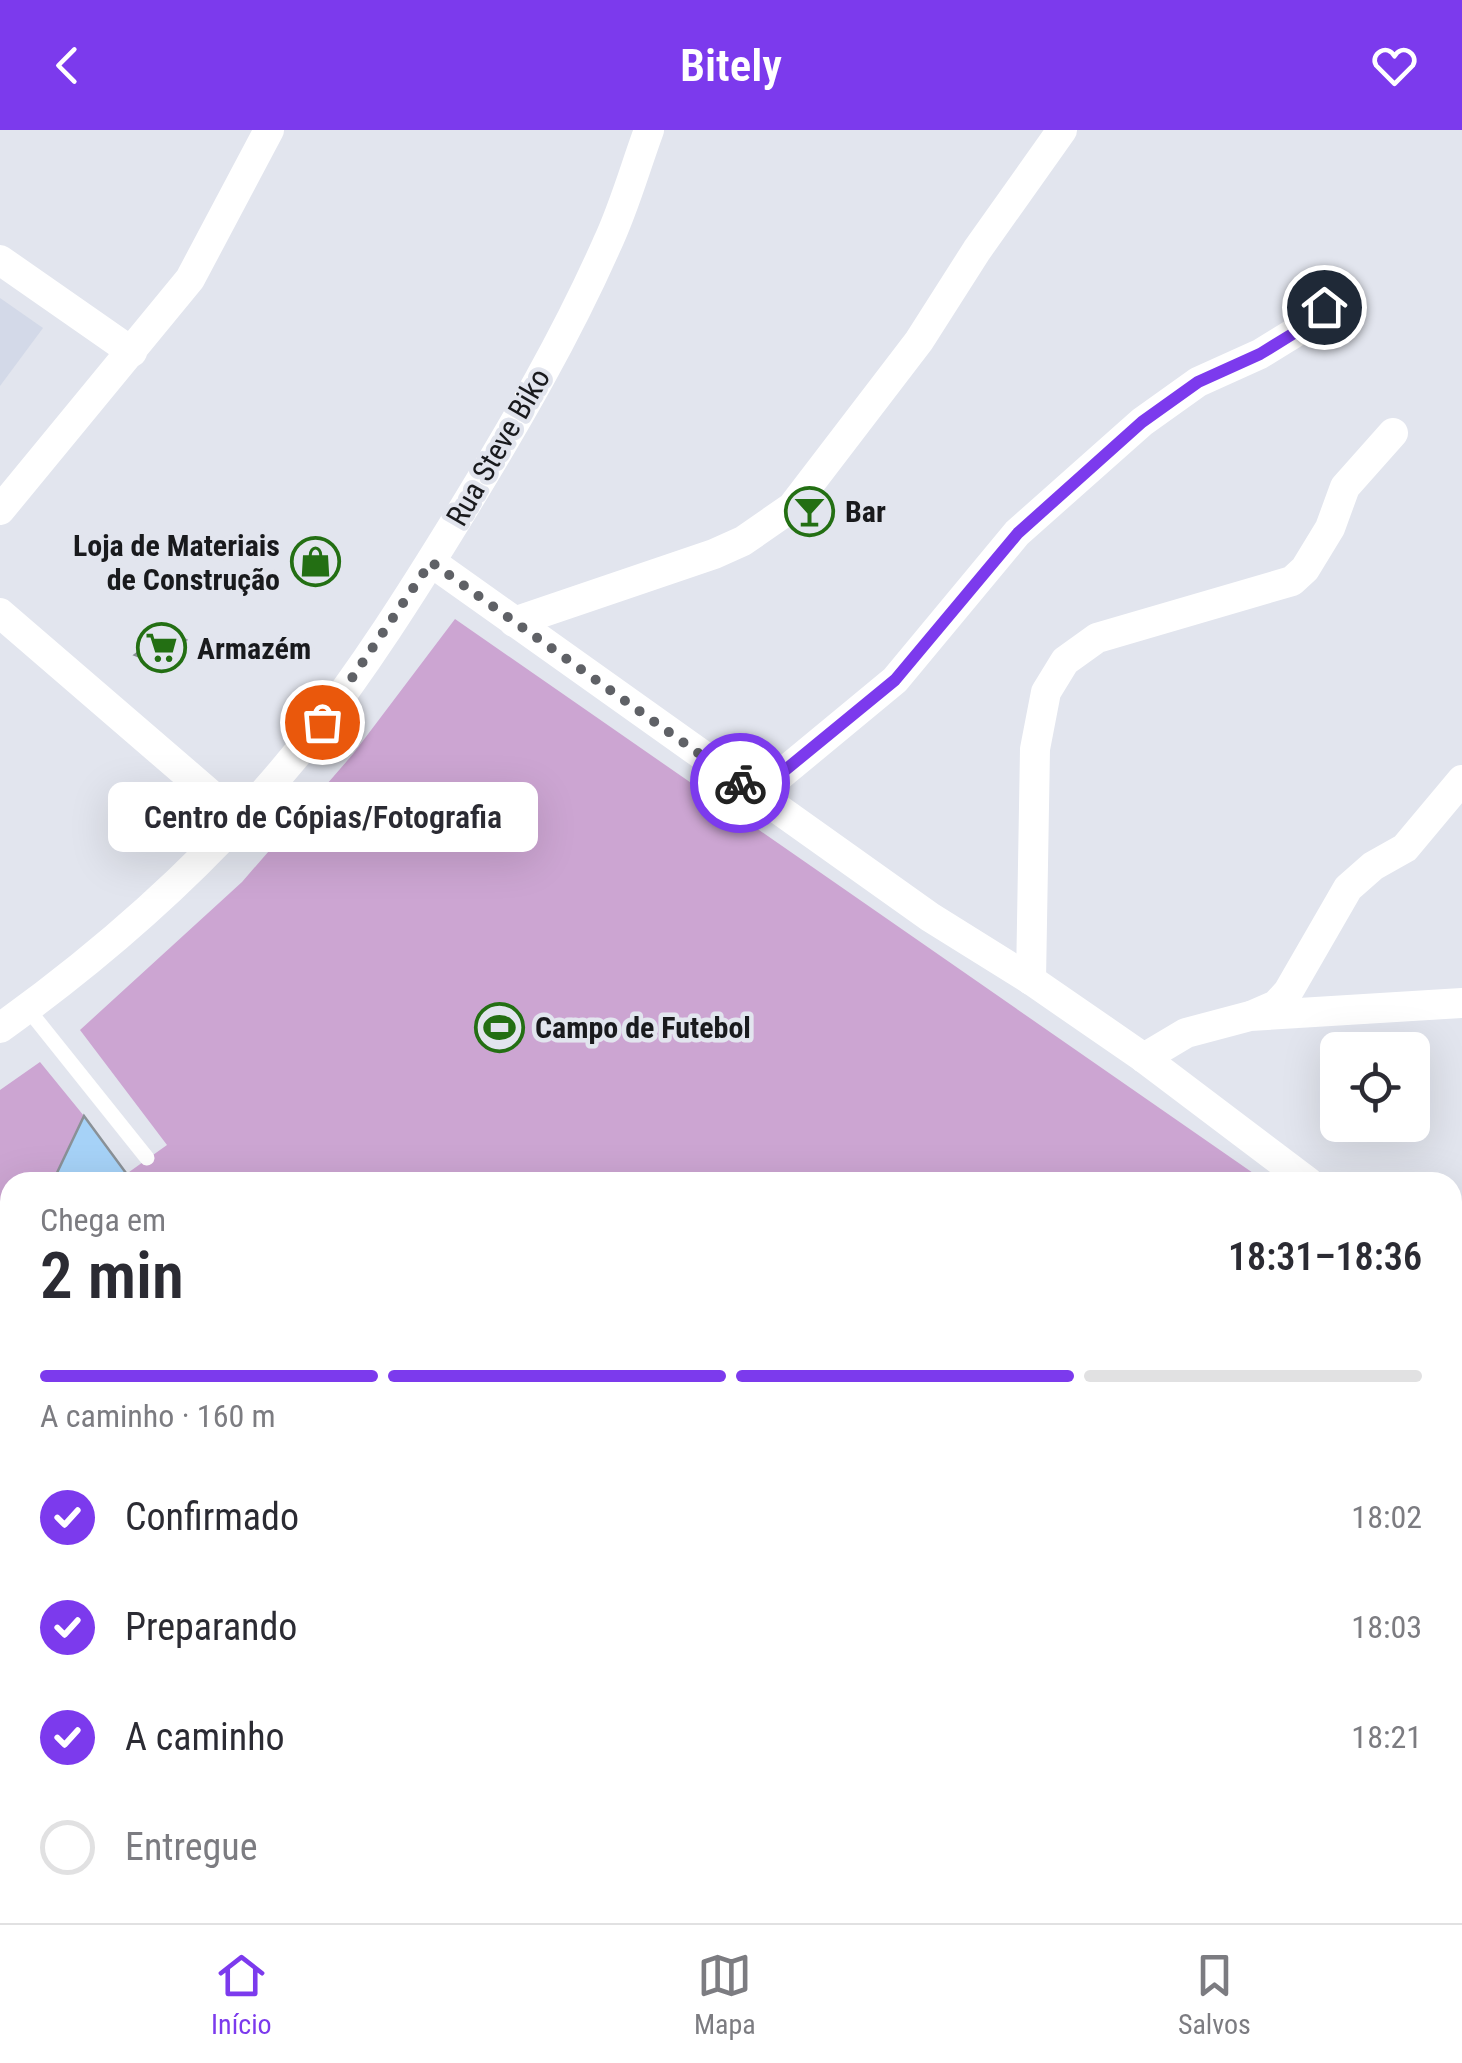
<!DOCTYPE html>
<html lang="pt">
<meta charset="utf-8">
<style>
body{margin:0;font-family:"Roboto Condensed",sans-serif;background:#f2f2f3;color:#2b2b33;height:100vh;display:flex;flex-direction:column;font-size:38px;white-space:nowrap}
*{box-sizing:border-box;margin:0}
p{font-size:32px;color:#7c7c81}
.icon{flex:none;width:55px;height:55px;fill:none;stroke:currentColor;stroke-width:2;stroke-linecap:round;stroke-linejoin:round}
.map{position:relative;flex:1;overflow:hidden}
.sheet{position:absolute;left:0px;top:1042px;width:1462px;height:752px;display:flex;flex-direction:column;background:#fff;border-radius:30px 30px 0 0;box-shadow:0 10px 40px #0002}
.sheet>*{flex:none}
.tools{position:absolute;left:1320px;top:902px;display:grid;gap:20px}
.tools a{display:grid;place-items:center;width:110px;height:110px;border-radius:15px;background:#fff;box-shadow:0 10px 40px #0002;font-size:50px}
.pin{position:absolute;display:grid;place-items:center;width:85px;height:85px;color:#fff;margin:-42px;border:5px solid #fff;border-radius:50%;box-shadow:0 2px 10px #0007}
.courier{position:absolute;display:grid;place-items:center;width:100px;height:100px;margin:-50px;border:8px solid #7c3aed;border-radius:50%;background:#fff;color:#222;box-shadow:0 2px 12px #0007}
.bubble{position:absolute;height:70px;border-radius:15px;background:#fff;box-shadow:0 10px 40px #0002;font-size:32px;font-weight:600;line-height:70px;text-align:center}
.headline em{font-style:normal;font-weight:600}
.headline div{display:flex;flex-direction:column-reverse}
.headline{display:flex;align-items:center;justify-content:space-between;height:170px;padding:0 40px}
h1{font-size:65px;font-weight:600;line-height:75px}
.bar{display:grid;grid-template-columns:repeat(4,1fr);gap:15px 10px;align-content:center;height:120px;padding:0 40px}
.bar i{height:12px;border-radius:8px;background:#e1e1e2}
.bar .current{background:#7c3aed}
.bar p{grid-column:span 4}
ol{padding:0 40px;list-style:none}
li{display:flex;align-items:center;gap:30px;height:110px}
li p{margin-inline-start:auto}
li .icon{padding:10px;border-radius:50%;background:#7c3aed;color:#fff;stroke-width:4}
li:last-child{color:#7c7c81}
li i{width:55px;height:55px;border:5px solid #e1e1e2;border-radius:50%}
header{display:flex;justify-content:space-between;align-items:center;height:130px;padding:0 40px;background:#7c3aed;color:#fff;font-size:45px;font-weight:600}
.tab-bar{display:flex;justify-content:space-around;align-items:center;height:140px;border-top:2px solid #e1e1e2;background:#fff;font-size:28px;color:#7c7c81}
.tab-bar a{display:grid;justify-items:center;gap:5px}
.tab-bar .current{color:#7c3aed}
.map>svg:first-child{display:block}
</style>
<header><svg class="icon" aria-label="back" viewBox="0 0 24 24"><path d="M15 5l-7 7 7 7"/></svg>Bitely<svg class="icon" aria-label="heart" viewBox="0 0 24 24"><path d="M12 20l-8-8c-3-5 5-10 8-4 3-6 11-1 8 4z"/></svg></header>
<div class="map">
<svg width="1462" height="1793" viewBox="0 0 1462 1793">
<rect width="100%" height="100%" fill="#e2e5ee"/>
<path fill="#d3d9e8" d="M0 168 43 198 0 256Z"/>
<g fill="#cca5d2">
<path d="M455 489 1266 1052H115L167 1015 80 900 242 752 353 624Z"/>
<path d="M40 932 84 986 55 1047 48 1052H10V1081L0 1088V960Z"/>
<path d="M10 1152V1267L0 1254V1160Z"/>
<path d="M10 1541V1704L0 1691V1549Z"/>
<path d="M71 1785H558L544 1793H77Z"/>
</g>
<g fill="#a6d2f7" stroke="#8a9197" stroke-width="2.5">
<path d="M168 501 186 510 162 535 135 525Z"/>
<path d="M84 986 126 1043 115 1052H48L55 1047Z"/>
<path d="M10 1081V1152L0 1160V1088Z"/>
<path d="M0 1254 10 1267V1364L7 1366 0 1358Z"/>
</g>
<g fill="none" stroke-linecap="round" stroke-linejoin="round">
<g stroke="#7b7d82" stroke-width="6" stroke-dasharray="8 8" stroke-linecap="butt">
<path d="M6 1261 10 1258"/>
<path d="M0 1502 10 1495"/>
</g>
<path stroke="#fff" stroke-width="15" d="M27 878 147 1028"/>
<g stroke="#fff" stroke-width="30">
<path d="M0 130 132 222"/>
<path d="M0 380 190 149 269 0"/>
<path d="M431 432 930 787 1031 850 1144 928 1308 1052"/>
<path d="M0 483 239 689"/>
<path d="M514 492 714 424 743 411 792 377 919 211 977 120 1062 0"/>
<path d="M756 665 895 550 1017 403 1142 292 1198 252 1260 224 1299 200 1324 177 1343 171"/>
<path d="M1031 850 1035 619 1046 562 1065 531 1097 508 1292 451 1305 439 1330 398 1345 357 1393 303"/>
<path d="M1253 885 1276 875 1288 862 1348 758 1373 736 1405 718 1462 650"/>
<path d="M0 898C112 818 219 721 305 614 363 540 413 461 462 381 515 294 566 207 607 114 624 78 635 38 649 0"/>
<path d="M1144 928 1186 903 1250 886 1462 873"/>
<path d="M1452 1224 1462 1227"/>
<path d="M1372 1785 1375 1793"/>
<path d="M1175 1793 1180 1785"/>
</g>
</g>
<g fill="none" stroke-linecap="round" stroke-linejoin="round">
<path stroke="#5f6166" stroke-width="10" stroke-dasharray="0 18" d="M322 592 431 432 740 653"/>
<path stroke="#7c3aed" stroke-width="12" d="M740 653 756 664 895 550 1018 403 1142 292 1198 252 1260 224 1299 200 1324 177"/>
</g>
<defs>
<symbol id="bar-ring" viewBox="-11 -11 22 22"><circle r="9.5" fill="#e2e5ee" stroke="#236f13" stroke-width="1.5"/><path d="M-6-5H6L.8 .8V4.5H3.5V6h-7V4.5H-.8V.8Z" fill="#236f13"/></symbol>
<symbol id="shop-ring" viewBox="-11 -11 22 22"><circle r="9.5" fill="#e2e5ee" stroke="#236f13" stroke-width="1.5"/><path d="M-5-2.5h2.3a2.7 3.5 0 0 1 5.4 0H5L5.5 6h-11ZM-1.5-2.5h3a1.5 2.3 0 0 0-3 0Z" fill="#236f13"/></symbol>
<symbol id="supermarket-ring" viewBox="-11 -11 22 22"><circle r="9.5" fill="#e2e5ee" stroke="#236f13" stroke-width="1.5"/><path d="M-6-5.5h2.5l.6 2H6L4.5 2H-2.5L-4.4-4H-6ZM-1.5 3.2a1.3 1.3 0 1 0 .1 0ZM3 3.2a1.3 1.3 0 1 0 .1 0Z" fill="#236f13"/></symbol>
<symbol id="stadium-ring" viewBox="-11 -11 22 22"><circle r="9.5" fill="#e2e5ee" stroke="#236f13" stroke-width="1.5"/><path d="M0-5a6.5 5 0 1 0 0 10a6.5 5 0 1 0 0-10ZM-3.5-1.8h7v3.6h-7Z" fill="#236f13"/></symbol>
</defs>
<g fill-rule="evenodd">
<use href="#bar-ring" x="782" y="354" width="55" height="55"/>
<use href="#shop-ring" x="288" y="404" width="55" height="55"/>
<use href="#supermarket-ring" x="134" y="490" width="55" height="55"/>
<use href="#stadium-ring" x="472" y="870" width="55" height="55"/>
</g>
<g text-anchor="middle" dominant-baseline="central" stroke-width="9" stroke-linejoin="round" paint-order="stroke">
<g font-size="30" fill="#191a1d" stroke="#e2e5ee">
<text transform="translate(498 317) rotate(-60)">Rua Steve Biko</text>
</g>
<g font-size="30" font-weight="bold" fill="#191a1d" stroke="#e2e5ee" text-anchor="start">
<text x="845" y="381">Bar</text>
<text x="280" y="415" text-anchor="end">Loja de Materiais<tspan x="280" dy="34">de Construção</tspan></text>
<text x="197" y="518">Armazém</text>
<text x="535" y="897">Campo de Futebol</text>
</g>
</g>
</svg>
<div class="tools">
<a><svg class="icon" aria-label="locate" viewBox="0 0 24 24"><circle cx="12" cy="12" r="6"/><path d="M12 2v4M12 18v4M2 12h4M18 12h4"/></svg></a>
</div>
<div class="pin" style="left:322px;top:592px;background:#ea580c"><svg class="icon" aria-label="bag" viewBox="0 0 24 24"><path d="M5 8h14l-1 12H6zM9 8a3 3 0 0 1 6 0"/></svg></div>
<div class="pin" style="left:1324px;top:177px;background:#1f2937"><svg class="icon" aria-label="home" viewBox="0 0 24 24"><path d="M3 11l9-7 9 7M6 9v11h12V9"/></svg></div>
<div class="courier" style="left:740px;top:653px"><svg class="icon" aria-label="bike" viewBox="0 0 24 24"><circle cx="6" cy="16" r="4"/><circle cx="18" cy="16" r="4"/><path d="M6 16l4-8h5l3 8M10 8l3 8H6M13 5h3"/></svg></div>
<div class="bubble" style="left:108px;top:652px;width:430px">Centro de Cópias/Fotografia</div>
<section class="sheet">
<div class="headline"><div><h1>2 min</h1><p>Chega em</p></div><em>18:31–18:36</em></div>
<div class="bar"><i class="current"></i><i class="current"></i><i class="current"></i><i></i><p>A caminho · 160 m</p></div>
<ol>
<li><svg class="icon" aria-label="check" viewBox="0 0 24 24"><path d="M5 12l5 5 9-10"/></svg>Confirmado<p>18:02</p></li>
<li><svg class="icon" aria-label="check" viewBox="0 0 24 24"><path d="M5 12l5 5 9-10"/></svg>Preparando<p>18:03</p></li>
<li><svg class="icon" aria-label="check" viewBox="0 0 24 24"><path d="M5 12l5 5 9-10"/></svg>A caminho<p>18:21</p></li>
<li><i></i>Entregue</li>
</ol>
</section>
</div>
<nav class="tab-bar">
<a class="current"><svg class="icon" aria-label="home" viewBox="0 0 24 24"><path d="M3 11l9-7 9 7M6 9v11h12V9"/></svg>Início</a>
<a><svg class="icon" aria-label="map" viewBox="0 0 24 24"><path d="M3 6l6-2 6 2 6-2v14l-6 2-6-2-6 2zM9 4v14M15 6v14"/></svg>Mapa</a>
<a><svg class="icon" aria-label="saved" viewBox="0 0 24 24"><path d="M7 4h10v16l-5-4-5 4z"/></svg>Salvos</a>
</nav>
